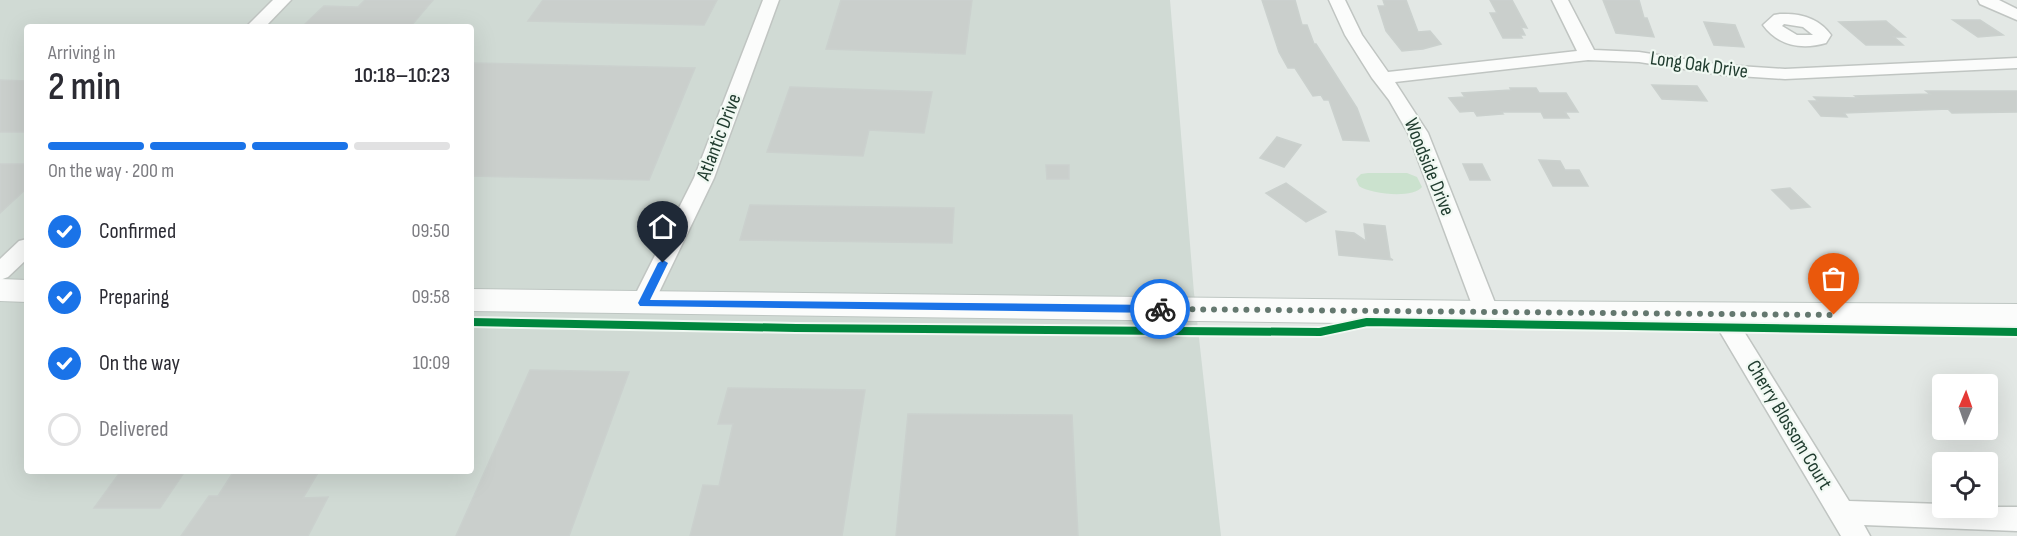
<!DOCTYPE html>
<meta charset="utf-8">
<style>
body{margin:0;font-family:"Sofia Sans Condensed",sans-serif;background:#f2f2f3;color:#2b2b33;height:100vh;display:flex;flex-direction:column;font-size:22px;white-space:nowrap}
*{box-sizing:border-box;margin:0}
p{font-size:20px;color:#7c7c81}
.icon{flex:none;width:33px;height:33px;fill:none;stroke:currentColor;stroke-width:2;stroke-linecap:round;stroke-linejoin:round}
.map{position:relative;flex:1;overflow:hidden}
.side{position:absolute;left:24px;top:24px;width:450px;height:450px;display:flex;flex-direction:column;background:#fff;border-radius:6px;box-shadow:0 6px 24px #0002}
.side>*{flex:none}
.needle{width:39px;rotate:2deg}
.tools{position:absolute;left:1932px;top:374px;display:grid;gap:12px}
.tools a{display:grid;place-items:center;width:66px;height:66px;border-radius:6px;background:#fff;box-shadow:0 6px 24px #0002;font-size:30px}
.pin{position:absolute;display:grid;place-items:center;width:51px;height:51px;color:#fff;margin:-62px -26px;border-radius:50% 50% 50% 0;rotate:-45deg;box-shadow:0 0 6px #0007}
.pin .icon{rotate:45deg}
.courier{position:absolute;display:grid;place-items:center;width:60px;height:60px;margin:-30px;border:4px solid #1a73e8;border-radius:50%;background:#fff;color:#222;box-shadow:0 2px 8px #0007}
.overview em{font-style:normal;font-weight:600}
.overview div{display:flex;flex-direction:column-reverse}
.overview{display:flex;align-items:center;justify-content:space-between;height:102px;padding:0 24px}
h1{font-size:39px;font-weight:600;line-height:45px}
.bar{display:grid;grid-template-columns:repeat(4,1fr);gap:9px 6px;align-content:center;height:72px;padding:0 24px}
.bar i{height:8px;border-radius:4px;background:#e1e1e2}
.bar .selected{background:#1a73e8}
.bar p{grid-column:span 4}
ol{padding:0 24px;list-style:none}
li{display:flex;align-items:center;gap:18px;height:66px}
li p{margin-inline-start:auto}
li .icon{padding:6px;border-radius:50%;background:#1a73e8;color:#fff;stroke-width:4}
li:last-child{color:#7c7c81}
li i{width:33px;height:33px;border:3px solid #e1e1e2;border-radius:50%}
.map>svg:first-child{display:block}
</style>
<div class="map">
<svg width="2017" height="536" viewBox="0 0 2017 536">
<rect width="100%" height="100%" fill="#e3e8e5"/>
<path fill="#d0dad4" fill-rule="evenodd" d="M0 0H1170L1194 293 1221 536H0ZM27 27H471V471H27Z"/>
<path fill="#cbe2ce" d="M1368 173H1407L1417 177 1422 187C1413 199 1370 194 1359 186L1356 179 1361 174Z"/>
<g fill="#cacfcc" stroke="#cbd1ce" stroke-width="1.5">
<path d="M365 0H433L410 27H302L324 6 358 7Z"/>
<path d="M543 0H717L704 25 528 21Z"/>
<path d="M841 0H972L965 54 826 49Z"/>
<path d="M1262 0H1295L1302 25H1307L1314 44H1316L1357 108 1369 141 1343 140 1329 100H1324L1321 95 1313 96 1295 68H1288L1279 52Z"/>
<path d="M1383 0H1406L1418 32 1430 31 1441 44 1423 49 1402 51 1386 31 1378 6H1385Z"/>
<path d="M1490 0H1512L1527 28 1521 27 1525 35H1520L1522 38H1503L1490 13H1497Z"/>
<path d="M1603 0H1639L1644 18H1647L1654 37 1616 33Z"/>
<path d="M1953 20H1980L2003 35 1978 37Z"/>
<path d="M1886 21 1905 37H1894L1903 45H1866L1839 22Z"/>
<path d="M1704 22 1735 25 1744 47 1714 45Z"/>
<path d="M471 63 695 68 649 180 471 176Z"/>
<path d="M0 80 27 81V132H0Z"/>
<path d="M1652 85 1697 86 1707 101 1662 99Z"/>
<path d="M790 87 932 92 924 133 869 130 863 156 767 152Z"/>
<path d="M1510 88H1536L1539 93H1566L1578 112H1565L1569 118H1544L1541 112H1501L1503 114 1477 116 1474 111 1460 112 1449 98 1465 97 1462 93 1511 90Z"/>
<path d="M1926 91H2017V112L1952 113 1948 109 1844 113 1847 117 1821 116 1809 101H1818L1814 97 1858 98 1855 96 1930 94Z"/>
<path d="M1277 137 1301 145 1284 167 1260 158Z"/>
<path d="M1539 160 1560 161 1565 170H1579L1588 186H1553Z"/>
<path d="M0 164H27V188L0 213Z"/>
<path d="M1463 164H1482L1490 180H1470Z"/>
<path d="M1046 165H1069V179H1047Z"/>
<path d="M1286 183 1326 212 1306 222 1266 193Z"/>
<path d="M1790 188 1810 207 1791 209 1772 190Z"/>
<path d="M750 205 954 208 952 243 740 240Z"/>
<path d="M1364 224 1385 226 1390 258 1393 260 1339 255 1336 231 1354 233 1366 241Z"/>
<path d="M530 370 629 372 569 536H456Z"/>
<path d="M728 388 865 390 842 536H690L703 485 719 486 733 424H718Z"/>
<path d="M908 414 1072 415 1078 536H896Z"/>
<path d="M121 471H185L160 508H94Z"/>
<path d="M234 471H319L303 498 328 497 308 536H181L209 496H218Z"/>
</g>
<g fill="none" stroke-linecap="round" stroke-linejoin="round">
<defs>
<g id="street">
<path d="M273 0H291L265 27H246Z"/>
<path d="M763 0H779L714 178 651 309 643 311 635 309 631 303 694 178Z"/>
<path d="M1329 0H1345L1362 35 1388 72 1577 51 1552 0H1568L1594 50 1639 52 1723 65 1785 69 2017 58V68L1785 79 1723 75 1639 62 1588 60 1395 82 1428 133 1499 313 1495 319 1487 321 1479 319 1475 313 1408 133 1389 100 1372 78 1345 35Z"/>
<path d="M1978 0H1999L2017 9V20L1980 4Z"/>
<path d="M1780 14C1800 13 1819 18 1831 35L1826 43C1802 50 1778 46 1763 25L1774 15ZM1784 24 1803 27 1813 35H1797L1782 26Z"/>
<path d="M27 239V259L8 277 0 280V259L19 241Z"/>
<path d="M1722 307 1730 309 1849 501 1942 504V507H2017V531L1864 525 1870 536H1841L1710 315 1714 309Z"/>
</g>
<g id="secondary">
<path d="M0 279 27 280V302L0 301Z"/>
<path d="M471 289 1487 301 2017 304V328L1487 325 471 311Z"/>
</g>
</defs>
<use href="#street" stroke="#c0c5c2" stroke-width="3"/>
<use href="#secondary" stroke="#bec6c2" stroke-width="2"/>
<use href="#street" fill="#fbfcfb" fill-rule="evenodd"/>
<use href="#secondary" fill="#fbfcfb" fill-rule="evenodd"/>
<defs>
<path id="cycleway" d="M471 322 796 328 1320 332 1367 322 2017 332"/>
</defs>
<use href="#cycleway" stroke="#f0f8f2" stroke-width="12"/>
<use href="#cycleway" stroke="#00873e" stroke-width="8"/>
</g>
<path fill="#1a73e8" d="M663 260 668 263 650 300 1160 305 1165 309 1160 313 640 306 638 303 658 263Z"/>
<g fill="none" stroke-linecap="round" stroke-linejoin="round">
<path stroke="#64786f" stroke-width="6" stroke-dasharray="0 10.8" d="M1160 309 1834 315"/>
</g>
<g text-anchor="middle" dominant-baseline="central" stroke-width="4.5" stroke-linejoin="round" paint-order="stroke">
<g font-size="20" fill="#203c2f" stroke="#f0f8f2">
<text transform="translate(1699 65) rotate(8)">Long Oak Drive</text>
<text transform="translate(719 137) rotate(-69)">Atlantic Drive</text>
<text transform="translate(1429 167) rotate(68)">Woodside Drive</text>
<text transform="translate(1789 425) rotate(59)">Cherry Blossom Court</text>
</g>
</g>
</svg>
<div class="tools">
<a><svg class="needle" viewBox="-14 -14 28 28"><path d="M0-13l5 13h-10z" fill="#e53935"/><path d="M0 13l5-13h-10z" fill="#7c7c81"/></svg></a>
<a><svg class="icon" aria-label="locate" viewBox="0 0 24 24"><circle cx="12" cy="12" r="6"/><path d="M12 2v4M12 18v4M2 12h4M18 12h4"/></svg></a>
</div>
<div class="pin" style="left:1834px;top:315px;background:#ea580c"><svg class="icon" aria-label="bag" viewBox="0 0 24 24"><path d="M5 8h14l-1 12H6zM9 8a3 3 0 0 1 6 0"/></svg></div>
<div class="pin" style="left:663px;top:263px;background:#1f2937"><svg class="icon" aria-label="home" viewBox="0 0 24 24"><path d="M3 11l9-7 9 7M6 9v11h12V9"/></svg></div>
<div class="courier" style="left:1160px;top:309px"><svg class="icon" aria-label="bike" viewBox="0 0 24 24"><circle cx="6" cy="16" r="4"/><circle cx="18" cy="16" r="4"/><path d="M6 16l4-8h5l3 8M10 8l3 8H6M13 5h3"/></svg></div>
<section class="side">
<div class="overview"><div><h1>2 min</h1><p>Arriving in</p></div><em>10:18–10:23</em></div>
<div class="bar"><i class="selected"></i><i class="selected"></i><i class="selected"></i><i></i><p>On the way · 200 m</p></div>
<ol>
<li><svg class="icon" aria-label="check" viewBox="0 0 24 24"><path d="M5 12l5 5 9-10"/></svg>Confirmed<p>09:50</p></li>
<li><svg class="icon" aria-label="check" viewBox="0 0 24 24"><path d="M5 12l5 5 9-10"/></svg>Preparing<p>09:58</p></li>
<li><svg class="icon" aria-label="check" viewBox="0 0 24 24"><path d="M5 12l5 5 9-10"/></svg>On the way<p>10:09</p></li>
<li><i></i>Delivered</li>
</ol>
</section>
</div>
